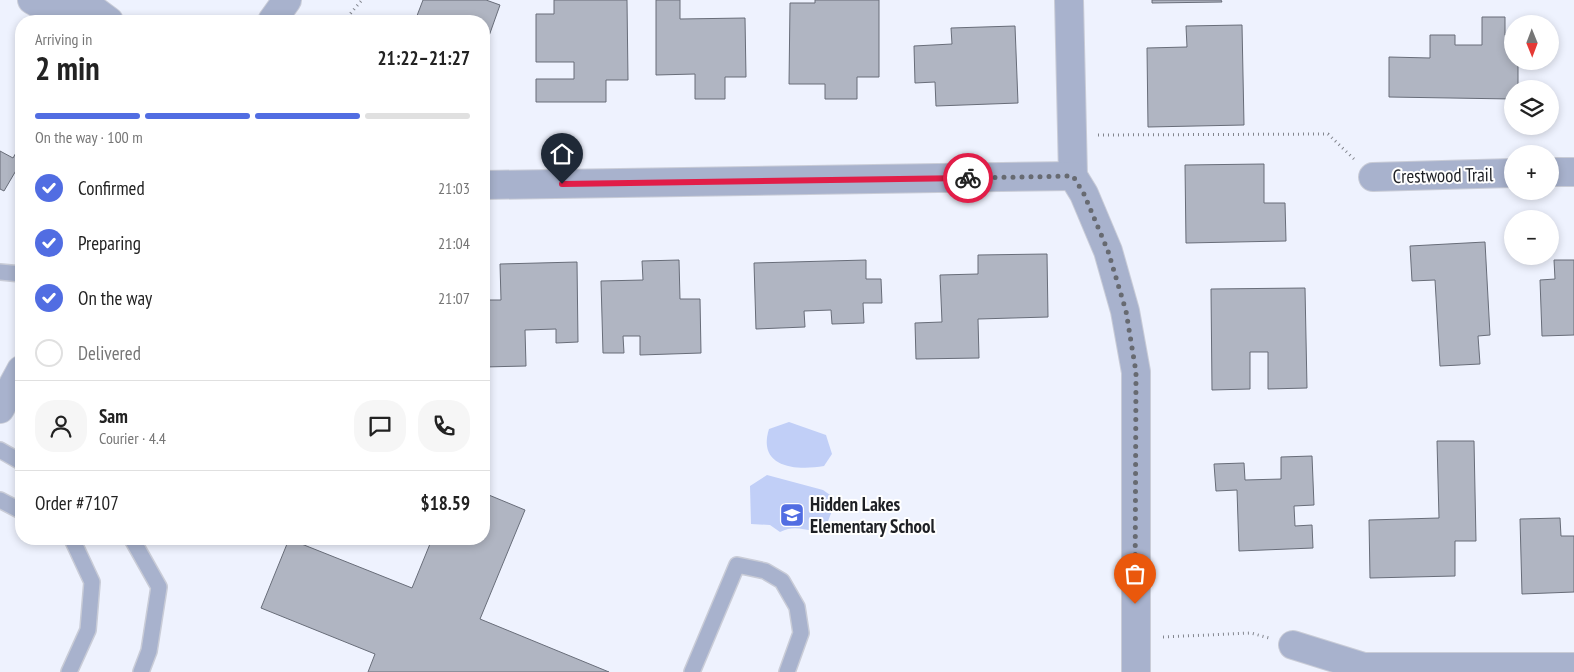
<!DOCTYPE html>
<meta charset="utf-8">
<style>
body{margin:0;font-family:"PT Sans Narrow",sans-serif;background:#f6f6f6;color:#222;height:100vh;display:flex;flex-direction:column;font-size:19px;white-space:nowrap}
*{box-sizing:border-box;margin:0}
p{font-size:16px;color:#767676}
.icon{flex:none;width:28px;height:28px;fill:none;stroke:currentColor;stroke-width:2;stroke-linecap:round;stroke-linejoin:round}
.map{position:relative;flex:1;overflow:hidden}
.side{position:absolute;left:15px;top:15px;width:475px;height:530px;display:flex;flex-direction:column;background:#fff;border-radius:20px;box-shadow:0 2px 8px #0003}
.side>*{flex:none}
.needle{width:32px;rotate:179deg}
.buttons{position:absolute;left:1504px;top:15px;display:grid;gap:10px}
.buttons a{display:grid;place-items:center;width:55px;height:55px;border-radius:50%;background:#fff;box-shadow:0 2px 8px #0003;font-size:25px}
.pin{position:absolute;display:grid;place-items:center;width:42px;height:42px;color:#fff;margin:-51px -21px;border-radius:50% 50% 50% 0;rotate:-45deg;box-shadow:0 0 5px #0007}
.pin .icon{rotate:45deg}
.courier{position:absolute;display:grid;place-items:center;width:50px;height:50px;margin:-25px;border:4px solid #e11d48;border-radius:50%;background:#fff;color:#222;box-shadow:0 1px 6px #0007}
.overview em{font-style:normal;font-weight:800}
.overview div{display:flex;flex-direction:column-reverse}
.overview{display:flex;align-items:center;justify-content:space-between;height:85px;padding:0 20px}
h1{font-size:32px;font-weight:800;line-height:38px}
.bar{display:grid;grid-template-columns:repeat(4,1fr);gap:8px 5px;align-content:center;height:60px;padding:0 20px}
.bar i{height:6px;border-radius:4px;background:#e0e0e0}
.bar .active{background:#516de2}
.bar p{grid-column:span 4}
.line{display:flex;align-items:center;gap:12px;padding:0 20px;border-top:1px solid #e0e0e0}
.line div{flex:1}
.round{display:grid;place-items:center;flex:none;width:52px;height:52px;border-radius:20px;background:#f6f6f6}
ol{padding:0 20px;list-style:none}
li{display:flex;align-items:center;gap:15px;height:55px}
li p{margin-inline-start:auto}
li .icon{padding:5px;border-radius:50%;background:#516de2;color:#fff;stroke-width:4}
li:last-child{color:#767676}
li i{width:28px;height:28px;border:2px solid #e0e0e0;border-radius:50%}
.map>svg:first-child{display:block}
</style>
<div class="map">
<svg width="1574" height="672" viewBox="0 0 1574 672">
<rect width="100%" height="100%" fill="#eef2fe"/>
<g fill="#c1cff7">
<path d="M789 422 826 435 832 454 824 466C795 471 757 467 769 429Z"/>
<path d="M767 475 823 490 833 497 835 503 825 529C804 534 799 523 780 532L770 525 751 524 750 486Z"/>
</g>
<g fill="#b0b5c2" stroke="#686d79">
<path d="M423 0H486L500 5 484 50V21H415Z"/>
<path d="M554 0H627L628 80H606V102H536V79H574V62H536V14H554Z"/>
<path d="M656 0H680V19L745 18 746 77H725V99H695V74L656 75Z"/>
<path d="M815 0H879V77H857V99H825V84H789L790 3H815Z"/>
<path d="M1152 0H1221L1222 2 1152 3Z"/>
<path d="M1482 17H1505V35H1512V61H1518V89H1512V99L1389 97V57L1430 58V35H1455V45H1482Z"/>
<path d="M1242 25 1244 125 1148 127 1147 48 1187 47 1186 26Z"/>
<path d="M1015 26 1018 103 936 106 935 82 915 83 914 46 952 44 951 28Z"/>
<path d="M21 144V162L4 191 0 189V151L13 158Z"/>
<path d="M1264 164V203H1285L1286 241 1186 243 1185 165Z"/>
<path d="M1485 242 1490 335 1478 336 1480 364 1440 366 1435 280 1412 281 1410 246Z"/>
<path d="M1047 254 1048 317 978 319 979 358 916 359 915 323 942 322 940 275 978 274V255Z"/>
<path d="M679 260 680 299H700L701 353 640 355V336H623L624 353H603L601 281 643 280 642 261Z"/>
<path d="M866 260V279H881L882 303H863L864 323 832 324 831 310 804 311 805 327 756 329 754 263Z"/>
<path d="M1554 260H1574V335L1542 336 1540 280 1555 279Z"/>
<path d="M577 262 578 342 556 343V329L525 330 526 366 484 367V300H501L500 264Z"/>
<path d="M1305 288 1307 388 1268 389V352H1250V389L1212 390 1211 289Z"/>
<path d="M1437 441H1474L1476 541H1455V576L1370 578 1369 520 1439 518Z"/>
<path d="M1312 456 1314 505 1294 506 1295 526 1312 525 1313 548 1239 551 1237 490 1216 491 1214 464 1244 463 1245 480 1281 479V457Z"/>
<path d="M484 493 525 510 480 619 609 672H368L375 654 261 608 289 539 412 588 432 539H484Z"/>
<path d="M1560 518 1561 536H1574V592L1522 594 1520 519Z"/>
</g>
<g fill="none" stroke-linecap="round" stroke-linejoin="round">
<defs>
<g id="service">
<path d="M0 272 21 274"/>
<path d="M0 450 21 462"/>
<path d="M0 500 21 511"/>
<path d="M132 539 159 587 149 651 141 672"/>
<path d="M69 672 88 630 92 582 72 539"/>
<path d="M692 672 737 565 765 571 782 581 797 607 801 633 787 672"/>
</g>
<g id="minor">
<path d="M32 0 41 5 94 10 109 21"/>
<path d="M1069 0 1073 176 1084 194 1108 251 1125 311 1136 372V672"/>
<path d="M1550 172H1574"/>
<path d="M1373 177 1512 173"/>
<path d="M484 185 1073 176"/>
<path d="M1293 645 1364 667H1574"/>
</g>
<g id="tertiary">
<path d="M272 21 287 0"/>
<path d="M0 409 21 370"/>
</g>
</defs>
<use href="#service" stroke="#c9ccd7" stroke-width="18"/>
<use href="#minor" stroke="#c9ccd7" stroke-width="30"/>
<use href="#tertiary" stroke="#c9ccd7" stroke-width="30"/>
<g stroke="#83868e" stroke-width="3" stroke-dasharray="1 4" stroke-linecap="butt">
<path d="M344 21 362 0"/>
<path d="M1098 135 1328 134 1354 159"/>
<path d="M1163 637 1251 633 1269 638"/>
</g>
<use href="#service" stroke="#a8b2cd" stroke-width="15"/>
<use href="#minor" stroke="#a8b2cd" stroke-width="28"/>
<use href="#tertiary" stroke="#a8b2cd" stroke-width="28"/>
</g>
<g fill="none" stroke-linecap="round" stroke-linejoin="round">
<path stroke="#676a71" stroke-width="5" stroke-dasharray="0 9" d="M968 178 1073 176 1084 194 1108 251 1126 311 1136 372 1135 604"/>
<path stroke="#e11d48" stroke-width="6" d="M562 184 968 178"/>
</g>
<defs>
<symbol id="school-square" viewBox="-11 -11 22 22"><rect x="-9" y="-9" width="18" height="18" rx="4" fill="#516de2" stroke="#fff"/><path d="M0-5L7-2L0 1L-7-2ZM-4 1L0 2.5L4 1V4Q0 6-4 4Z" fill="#fff"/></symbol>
</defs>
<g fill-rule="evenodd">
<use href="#school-square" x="778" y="501" width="28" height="28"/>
</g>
<g text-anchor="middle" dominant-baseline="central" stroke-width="4" stroke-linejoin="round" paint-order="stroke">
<g font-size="19" fill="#1e2025" stroke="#fff">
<text transform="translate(1443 175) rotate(-1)">Crestwood Trail</text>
</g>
<g font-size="19" font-weight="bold" fill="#1e2025" stroke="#fff" text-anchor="start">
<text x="810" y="504">Hidden Lakes<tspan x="810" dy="22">Elementary School</tspan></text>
</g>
</g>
</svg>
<div class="buttons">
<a><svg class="needle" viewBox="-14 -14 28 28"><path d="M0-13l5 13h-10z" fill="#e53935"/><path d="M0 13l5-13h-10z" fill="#767676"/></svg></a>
<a><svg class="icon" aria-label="layers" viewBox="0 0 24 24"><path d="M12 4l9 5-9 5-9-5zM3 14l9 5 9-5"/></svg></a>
<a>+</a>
<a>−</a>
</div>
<div class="pin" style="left:1135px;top:604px;background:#ea580c"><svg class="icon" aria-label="bag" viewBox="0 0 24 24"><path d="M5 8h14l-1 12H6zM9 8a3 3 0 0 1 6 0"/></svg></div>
<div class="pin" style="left:562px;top:184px;background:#1f2937"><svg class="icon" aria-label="home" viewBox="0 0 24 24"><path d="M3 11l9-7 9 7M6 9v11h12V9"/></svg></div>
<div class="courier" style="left:968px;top:178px"><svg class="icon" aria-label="bike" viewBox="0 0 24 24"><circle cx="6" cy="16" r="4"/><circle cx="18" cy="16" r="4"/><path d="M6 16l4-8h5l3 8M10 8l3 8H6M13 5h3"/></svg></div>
<section class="side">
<div class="overview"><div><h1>2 min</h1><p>Arriving in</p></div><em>21:22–21:27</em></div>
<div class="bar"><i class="active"></i><i class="active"></i><i class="active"></i><i></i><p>On the way · 100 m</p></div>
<ol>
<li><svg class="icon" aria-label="check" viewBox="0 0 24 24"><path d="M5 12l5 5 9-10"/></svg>Confirmed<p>21:03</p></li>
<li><svg class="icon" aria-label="check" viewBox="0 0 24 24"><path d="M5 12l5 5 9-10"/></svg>Preparing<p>21:04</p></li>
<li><svg class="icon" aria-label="check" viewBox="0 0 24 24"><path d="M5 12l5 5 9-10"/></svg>On the way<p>21:07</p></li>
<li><i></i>Delivered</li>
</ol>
<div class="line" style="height:90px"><a class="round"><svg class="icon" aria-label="person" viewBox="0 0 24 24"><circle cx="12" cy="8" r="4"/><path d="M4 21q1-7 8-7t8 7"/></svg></a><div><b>Sam</b><p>Courier · 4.4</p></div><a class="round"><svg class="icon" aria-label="chat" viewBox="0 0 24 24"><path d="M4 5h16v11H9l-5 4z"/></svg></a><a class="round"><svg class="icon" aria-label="phone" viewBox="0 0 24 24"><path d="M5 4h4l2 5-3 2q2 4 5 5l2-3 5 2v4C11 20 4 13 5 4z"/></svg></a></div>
<div class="line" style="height:65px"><div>Order #7107</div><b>$18.59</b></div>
</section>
</div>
